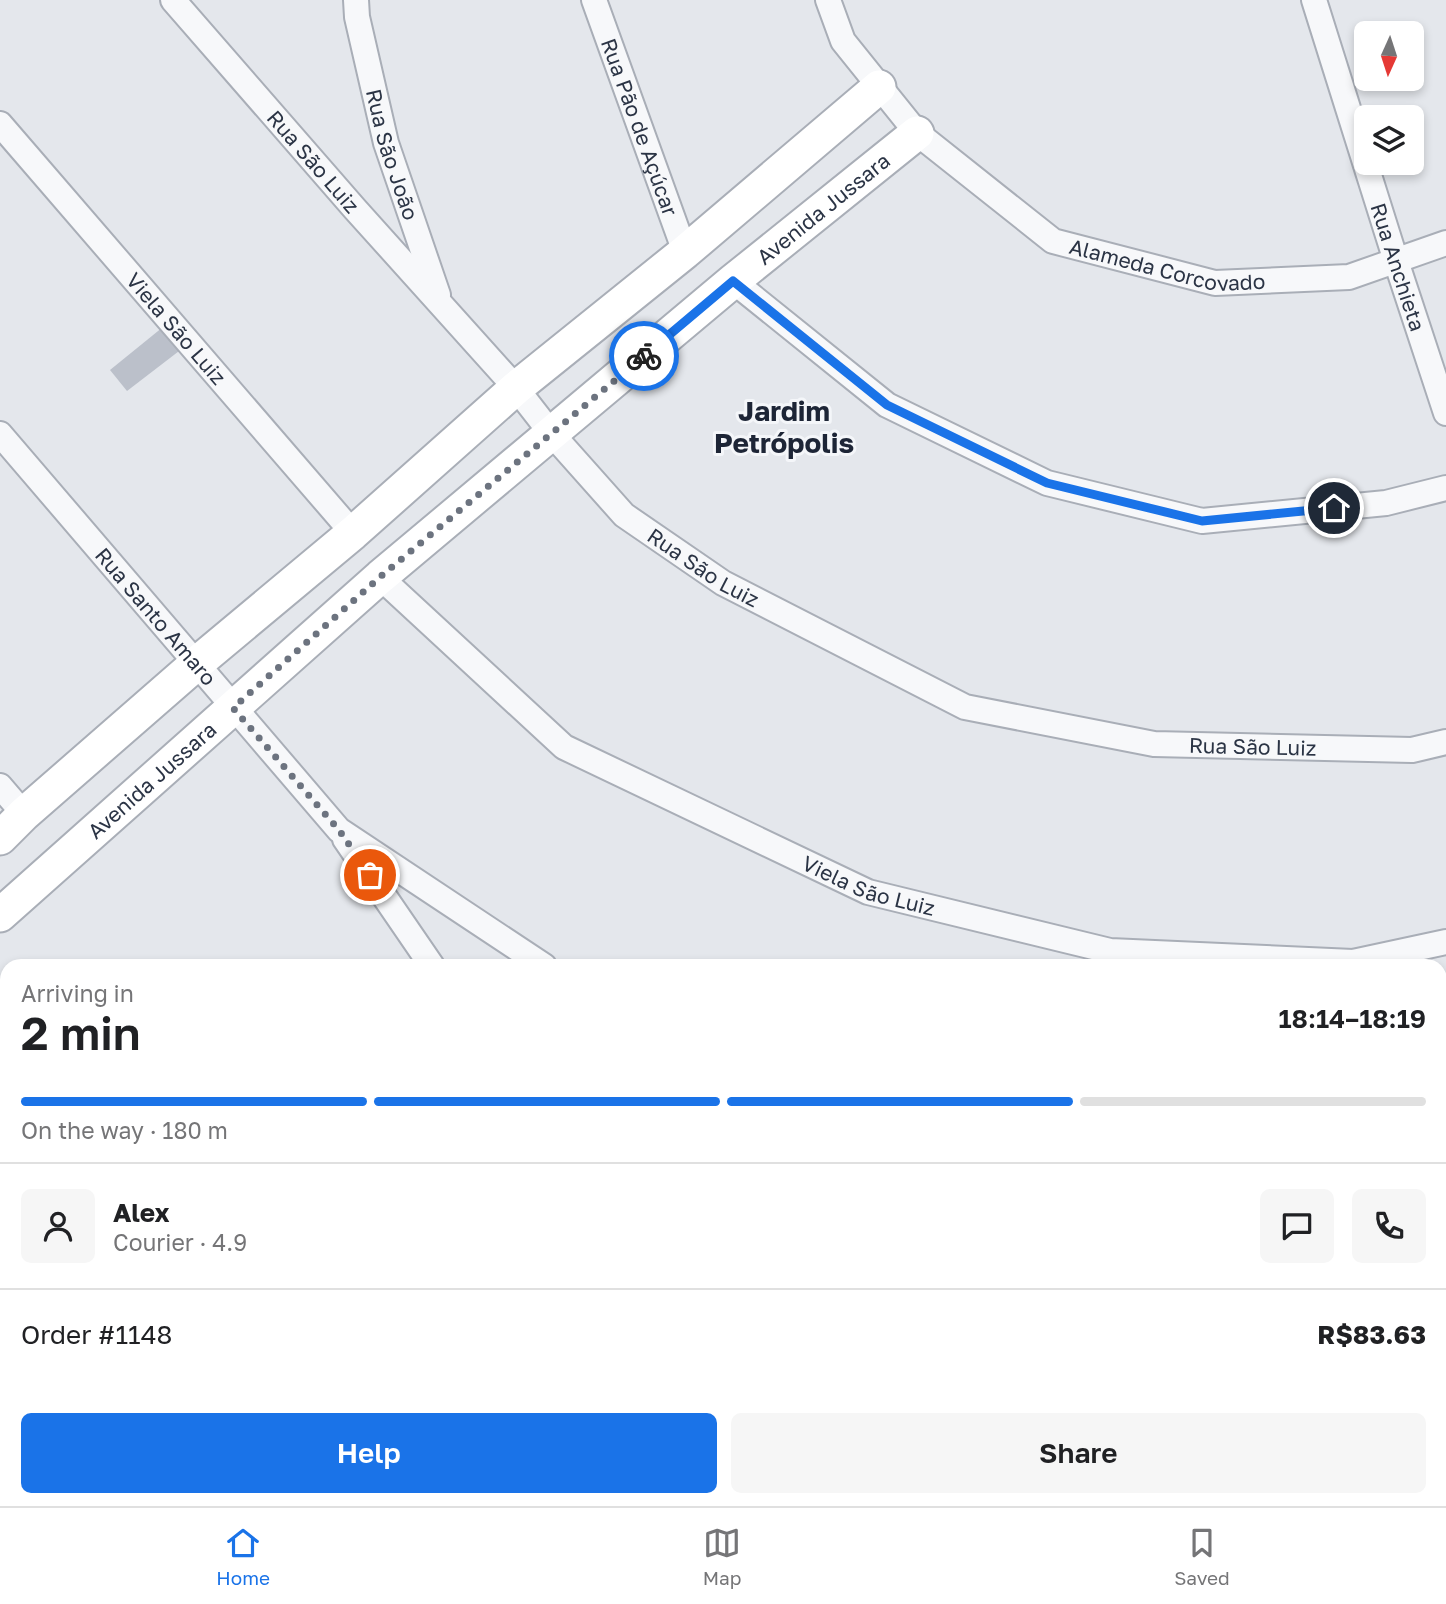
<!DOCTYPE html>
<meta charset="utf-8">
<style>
body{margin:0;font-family:"Golos Text",sans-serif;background:#f6f6f6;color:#202124;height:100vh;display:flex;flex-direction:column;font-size:26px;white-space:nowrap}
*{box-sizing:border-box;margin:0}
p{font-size:23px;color:#757577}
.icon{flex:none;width:38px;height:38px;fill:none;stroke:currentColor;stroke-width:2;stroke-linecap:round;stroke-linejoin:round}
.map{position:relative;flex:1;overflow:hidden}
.drawer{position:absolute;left:0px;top:959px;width:1447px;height:548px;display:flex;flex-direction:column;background:#fff;border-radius:21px 21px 0 0;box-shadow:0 4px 10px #0003}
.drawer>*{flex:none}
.needle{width:46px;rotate:183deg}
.tools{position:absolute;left:1354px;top:21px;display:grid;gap:14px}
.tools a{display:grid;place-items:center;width:70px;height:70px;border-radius:10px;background:#fff;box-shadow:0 4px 10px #0003;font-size:35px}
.pin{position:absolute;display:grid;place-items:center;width:60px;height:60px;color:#fff;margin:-30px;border:4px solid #fff;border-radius:50%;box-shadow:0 2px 7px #0007}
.courier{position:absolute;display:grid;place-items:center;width:70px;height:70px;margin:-35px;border:5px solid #1a73e8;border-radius:50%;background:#fff;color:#222;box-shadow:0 2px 9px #0007}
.summary em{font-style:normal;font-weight:600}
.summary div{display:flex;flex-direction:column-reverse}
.summary{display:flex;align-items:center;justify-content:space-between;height:119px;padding:0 21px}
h1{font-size:46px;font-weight:600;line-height:52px}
.bar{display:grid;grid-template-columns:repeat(4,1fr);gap:10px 7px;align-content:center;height:84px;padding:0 21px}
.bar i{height:9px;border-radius:5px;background:#e0e0e0}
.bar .selected{background:#1a73e8}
.bar p{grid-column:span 4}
.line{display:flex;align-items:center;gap:18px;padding:0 21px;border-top:2px solid #e0e0e0}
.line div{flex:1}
.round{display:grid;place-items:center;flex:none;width:74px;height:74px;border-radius:10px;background:#f6f6f6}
.primary-button{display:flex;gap:14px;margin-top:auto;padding:14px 21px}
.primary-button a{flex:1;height:80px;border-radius:10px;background:#1a73e8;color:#fff;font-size:28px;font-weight:600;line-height:80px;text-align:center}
.primary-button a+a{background:#f6f6f6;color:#202124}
.tab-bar{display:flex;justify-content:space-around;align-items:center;height:98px;border-top:2px solid #e0e0e0;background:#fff;font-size:19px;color:#757577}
.tab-bar a{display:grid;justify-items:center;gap:4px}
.tab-bar .selected{color:#1a73e8}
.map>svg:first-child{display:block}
</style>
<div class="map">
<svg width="1446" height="1506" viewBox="0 0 1446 1506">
<rect width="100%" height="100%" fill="#e4e7ec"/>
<path fill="#bbc0ca" d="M163 327 183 348 127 391 110 370Z"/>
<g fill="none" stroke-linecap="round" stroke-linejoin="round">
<defs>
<g id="lane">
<path d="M0 1272H7"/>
<path d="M1440 1395H1446"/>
<path d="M1326 1500 1329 1506"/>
</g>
<g id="street">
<path id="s1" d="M173 0 355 209 516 388 551 433 624 515 723 583 965 707 1154 744 1412 750 1446 742"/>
<path id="s2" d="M356 0 357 17 386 143 438 295"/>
<path id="s3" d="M594 0 685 252"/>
<path id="s4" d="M828 0 843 41 917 133 1053 241 1215 283 1349 277 1446 243"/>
<path id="s5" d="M1314 0 1396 261 1446 413"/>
<path id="s6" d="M0 124 353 533"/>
<path d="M733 281 887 405 1047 483 1202 521 1386 503 1446 488"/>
<path id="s7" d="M0 434 339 830 544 966"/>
<path id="s8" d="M380 577 564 747 868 892 1110 951 1353 962 1446 942"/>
<path d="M0 786 24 814"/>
<path d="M345 839 432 966"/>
<path d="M0 1077H7"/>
<path d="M1440 1158H1446"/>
<path d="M1440 1268 1446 1264"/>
<path d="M0 1458 7 1452"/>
<path d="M681 1506 686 1502"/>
</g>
<g id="secondary">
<path d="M0 838 24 814 196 664 353 533 516 388 685 252 879 87"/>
<path id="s9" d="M0 915 380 577 733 281 917 133"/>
</g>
<g id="primary">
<path d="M0 1304 7 1305"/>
<path d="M0 1365H7"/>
<path d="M1440 1431 1446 1432"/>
<path d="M1440 1473H1446"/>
<path d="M1165 1506 1170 1500"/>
<path d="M1220 1506 1225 1500"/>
</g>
</defs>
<use href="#lane" stroke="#a9aeb7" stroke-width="16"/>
<use href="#street" stroke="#a9aeb7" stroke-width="28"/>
<use href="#secondary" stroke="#a9aeb7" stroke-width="37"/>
<use href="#primary" stroke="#a3abb8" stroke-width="42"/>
<use href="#lane" stroke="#f7f8fa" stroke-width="12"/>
<use href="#street" stroke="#f7f8fa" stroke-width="24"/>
<use href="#secondary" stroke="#fff" stroke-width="33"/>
<use href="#primary" stroke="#fff" stroke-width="38"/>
</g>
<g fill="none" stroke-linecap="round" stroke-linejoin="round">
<path stroke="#6c737f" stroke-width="7" stroke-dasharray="0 12.6" d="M370 875 339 830 233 708 380 577 644 356"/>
<path stroke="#1a73e8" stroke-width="9" d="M644 356 733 281 887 405 1047 483 1202 521 1334 508"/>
</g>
<g text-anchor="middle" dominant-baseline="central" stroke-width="6" stroke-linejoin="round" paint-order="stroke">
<g font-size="21" fill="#2b3445" stroke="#f4f6f9">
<text stroke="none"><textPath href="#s3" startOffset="135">Rua Pão de Açúcar</textPath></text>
<text stroke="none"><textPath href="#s2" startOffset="159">Rua São João</textPath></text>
<text stroke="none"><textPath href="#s1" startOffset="214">Rua São Luiz</textPath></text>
<text stroke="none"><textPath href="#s9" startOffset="1085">Avenida Jussara</textPath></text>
<text stroke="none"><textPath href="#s4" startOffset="453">Alameda Corcovado</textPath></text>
<text stroke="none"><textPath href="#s5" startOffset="280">Rua Anchieta</textPath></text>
<text stroke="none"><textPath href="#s6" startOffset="270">Viela São Luiz</textPath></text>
<text stroke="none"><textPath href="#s1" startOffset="780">Rua São Luiz</textPath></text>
<text stroke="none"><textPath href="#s7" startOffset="240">Rua Santo Amaro</textPath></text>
<text stroke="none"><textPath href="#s1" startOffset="1368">Rua São Luiz</textPath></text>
<text stroke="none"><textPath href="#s9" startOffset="203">Avenida Jussara</textPath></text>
<text stroke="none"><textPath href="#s8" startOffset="586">Viela São Luiz</textPath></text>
</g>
<g font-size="28" font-weight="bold" fill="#1d2536" stroke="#f4f6f9">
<text x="784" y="410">Jardim<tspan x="784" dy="32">Petrópolis</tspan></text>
</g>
</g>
</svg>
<div class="tools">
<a><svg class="needle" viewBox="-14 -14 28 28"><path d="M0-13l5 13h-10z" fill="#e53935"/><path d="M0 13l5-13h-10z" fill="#757577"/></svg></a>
<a><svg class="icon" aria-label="layers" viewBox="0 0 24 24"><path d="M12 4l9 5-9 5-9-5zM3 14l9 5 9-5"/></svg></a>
</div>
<div class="pin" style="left:370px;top:875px;background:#ea580c"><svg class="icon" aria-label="bag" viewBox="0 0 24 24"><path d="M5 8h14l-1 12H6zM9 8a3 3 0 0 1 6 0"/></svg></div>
<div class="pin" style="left:1334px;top:508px;background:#1f2937"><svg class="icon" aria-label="home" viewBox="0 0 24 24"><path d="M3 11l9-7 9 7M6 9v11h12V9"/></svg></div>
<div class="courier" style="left:644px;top:356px"><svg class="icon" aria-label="bike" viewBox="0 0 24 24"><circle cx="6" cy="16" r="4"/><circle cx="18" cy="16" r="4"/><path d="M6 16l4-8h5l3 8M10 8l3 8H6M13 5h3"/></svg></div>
<section class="drawer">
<div class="summary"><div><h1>2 min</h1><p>Arriving in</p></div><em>18:14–18:19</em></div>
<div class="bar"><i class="selected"></i><i class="selected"></i><i class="selected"></i><i></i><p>On the way · 180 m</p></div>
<div class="line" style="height:126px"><a class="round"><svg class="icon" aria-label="person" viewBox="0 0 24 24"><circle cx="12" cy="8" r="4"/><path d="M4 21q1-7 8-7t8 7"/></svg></a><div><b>Alex</b><p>Courier · 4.9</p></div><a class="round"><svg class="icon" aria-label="chat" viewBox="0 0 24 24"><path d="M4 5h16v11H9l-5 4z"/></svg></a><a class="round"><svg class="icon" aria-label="phone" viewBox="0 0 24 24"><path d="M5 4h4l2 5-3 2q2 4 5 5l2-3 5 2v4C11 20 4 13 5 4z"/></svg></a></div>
<div class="line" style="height:91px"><div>Order #1148</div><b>R$83.63</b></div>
<div class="primary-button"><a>Help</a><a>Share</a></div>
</section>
</div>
<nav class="tab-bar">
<a class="selected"><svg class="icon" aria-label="home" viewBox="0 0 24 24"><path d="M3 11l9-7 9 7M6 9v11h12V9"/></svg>Home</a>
<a><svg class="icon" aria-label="map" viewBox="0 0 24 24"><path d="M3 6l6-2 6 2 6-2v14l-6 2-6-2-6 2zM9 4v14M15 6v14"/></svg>Map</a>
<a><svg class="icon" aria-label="saved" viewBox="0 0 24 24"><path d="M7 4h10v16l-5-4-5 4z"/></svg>Saved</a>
</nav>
